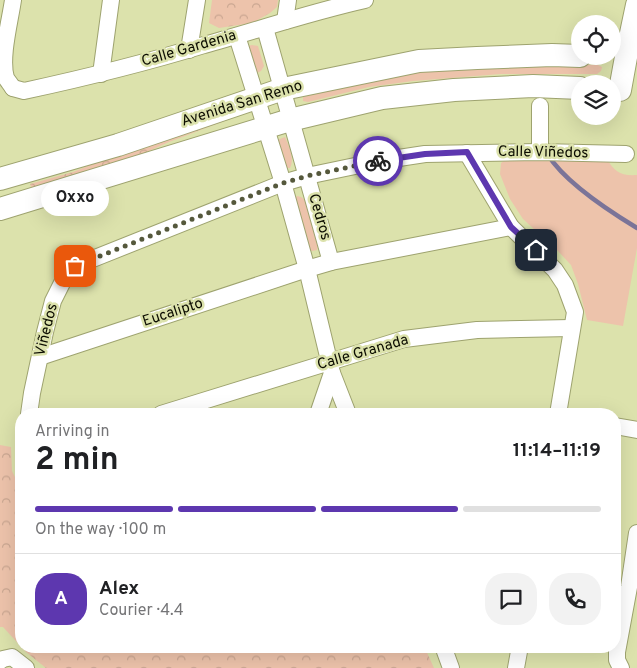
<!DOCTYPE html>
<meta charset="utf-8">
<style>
body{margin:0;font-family:Overpass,sans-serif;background:#f2f2f2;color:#202124;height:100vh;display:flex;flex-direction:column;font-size:19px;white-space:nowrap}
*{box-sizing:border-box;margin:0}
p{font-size:16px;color:#757577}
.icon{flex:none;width:28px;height:28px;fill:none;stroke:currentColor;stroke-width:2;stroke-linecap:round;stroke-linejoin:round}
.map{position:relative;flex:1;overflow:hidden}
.side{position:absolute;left:15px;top:408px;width:606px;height:245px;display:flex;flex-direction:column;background:#fff;border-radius:20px;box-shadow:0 5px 20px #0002}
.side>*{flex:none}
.controls{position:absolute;left:571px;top:15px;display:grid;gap:10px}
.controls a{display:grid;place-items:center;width:50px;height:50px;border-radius:50%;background:#fff;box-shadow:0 5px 20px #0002;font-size:25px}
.pin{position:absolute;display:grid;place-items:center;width:42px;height:42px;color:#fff;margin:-21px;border-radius:10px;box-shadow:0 2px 8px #0006}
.courier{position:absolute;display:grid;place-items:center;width:50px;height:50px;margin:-25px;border:4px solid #5d37af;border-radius:50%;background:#fff;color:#222;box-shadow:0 1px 6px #0007}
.bubble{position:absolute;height:35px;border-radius:18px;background:#fff;box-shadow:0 5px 20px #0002;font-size:16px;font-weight:700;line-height:35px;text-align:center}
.summary em{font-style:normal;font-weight:700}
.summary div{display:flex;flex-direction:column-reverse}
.summary{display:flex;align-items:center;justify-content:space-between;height:85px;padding:0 20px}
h1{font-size:32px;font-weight:700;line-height:38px}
.bar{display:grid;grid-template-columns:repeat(4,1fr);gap:8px 5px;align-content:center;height:60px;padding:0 20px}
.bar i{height:6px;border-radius:4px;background:#e0e0e0}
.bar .selected{background:#5d37af}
.bar p{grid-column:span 4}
.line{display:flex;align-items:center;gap:12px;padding:0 20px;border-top:1px solid #e0e0e0}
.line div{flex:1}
.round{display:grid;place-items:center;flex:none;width:52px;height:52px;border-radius:20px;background:#f2f2f2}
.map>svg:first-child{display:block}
</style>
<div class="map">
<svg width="637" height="668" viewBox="0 0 637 668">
<defs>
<pattern id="park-crowns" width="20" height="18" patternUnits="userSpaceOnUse" patternTransform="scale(1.25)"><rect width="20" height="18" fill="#edc3ab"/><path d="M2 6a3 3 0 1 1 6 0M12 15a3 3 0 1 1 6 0" fill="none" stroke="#caa691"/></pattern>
</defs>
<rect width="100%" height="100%" fill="#dce2ac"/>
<g fill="#edc3ab">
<path d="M252 45 258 46 264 66 261 71 257 73 248 46Z"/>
<path d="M509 62 595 65H598L602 67 601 71 597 74H501L413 81 369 87 308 102 303 101V97L427 68Z"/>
<path d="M285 137C289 146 295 159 290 168H285L275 141Z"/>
<path d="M512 155 606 158C615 172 620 176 637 175V248L623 326 587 320 578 284 571 265 558 251 523 219 510 199 500 174 501 163Z"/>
<path d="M297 196 301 197 305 200 318 245 317 250 312 251 307 248 294 199Z"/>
</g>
<g fill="url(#park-crowns)">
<path d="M212 0H278L277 7 270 13 252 23 219 28 209 23Z"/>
<path d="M235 117 169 142 120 164 32 189 30 184 73 172 140 145Z"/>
<path d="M0 445 11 447 12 471 21 489V646H424L434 668H46L26 652 3 627H0Z"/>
</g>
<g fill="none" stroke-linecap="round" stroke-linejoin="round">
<path stroke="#7b7498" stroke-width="4.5" d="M548 155C565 182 609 211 637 228"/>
<defs>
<g id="street">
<path d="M285 21 288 0"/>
<path d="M265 28 331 262"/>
<path d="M237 36 283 183 307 269 332 373 348 414"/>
<path d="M189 50 197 0"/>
<path d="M101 74 111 0"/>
<path d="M13 88 24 91C84 78 145 63 204 45 258 30 311 12 365 0"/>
<path d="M13 88C11 85 8 81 6 78 0 58 10 21 13 0"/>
<path d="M540 152V106"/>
<path d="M467 153 511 227 555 270 565 285 575 312 558 414"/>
<path d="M40 357 307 269 331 262 511 227"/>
<path d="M29 414 32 393 45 332 53 301 66 275 75 266 283 183 307 176 379 161 425 154 540 152 626 154"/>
<path d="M161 414 404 339 477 330 571 328"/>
<path d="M318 414 332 373"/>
<path d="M615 426 637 430"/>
<path d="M443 646 451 668"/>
<path d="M0 661 3 659 12 657 26 668"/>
<path d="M516 668 520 646"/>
<path d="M621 668 617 660V652L629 587 637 533"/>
</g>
<g id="secondary">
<path d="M620 90 626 57 637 5"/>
<path d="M0 179 118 145 283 89 419 61 477 58 552 55 580 56"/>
<path d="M0 209 290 120 382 98 454 90 533 86 580 88"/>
</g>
</defs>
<use href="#street" stroke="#9ea36f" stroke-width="18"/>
<use href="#secondary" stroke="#9ea36f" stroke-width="24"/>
<use href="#street" stroke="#fff" stroke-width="16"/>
<use href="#secondary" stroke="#fff" stroke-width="22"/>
</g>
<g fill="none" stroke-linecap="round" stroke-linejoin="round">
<path stroke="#55583c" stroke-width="5" stroke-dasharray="0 9" d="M75 266 283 183 307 176 378 161"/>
<path stroke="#5d37af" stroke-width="6" d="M378 161 425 154 467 152 511 227 536 250"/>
</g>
<g text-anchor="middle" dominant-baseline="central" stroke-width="5" stroke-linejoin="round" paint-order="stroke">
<g font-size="15" fill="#0c0d00" stroke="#dce2ac">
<text transform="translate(189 49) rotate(-16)">Calle Gardenia</text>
<text transform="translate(242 104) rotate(-17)">Avenida San Remo</text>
<text transform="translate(543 153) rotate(1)">Calle Viñedos</text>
<text transform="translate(319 217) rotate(74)">Cedros</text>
<text transform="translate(173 313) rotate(-18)">Eucalipto</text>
<text transform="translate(47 330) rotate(-76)">Viñedos</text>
<text transform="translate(363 353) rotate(-16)">Calle Granada</text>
</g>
</g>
</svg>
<div class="controls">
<a><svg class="icon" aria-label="locate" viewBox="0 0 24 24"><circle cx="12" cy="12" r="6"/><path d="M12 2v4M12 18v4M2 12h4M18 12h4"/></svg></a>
<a><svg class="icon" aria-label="layers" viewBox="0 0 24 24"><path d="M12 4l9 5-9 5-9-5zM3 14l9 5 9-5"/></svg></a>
</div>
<div class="pin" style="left:75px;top:266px;background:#ea580c"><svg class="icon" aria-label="bag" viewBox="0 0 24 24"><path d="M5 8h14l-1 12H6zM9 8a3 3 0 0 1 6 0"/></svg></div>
<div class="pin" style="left:536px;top:250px;background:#1f2937"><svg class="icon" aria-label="home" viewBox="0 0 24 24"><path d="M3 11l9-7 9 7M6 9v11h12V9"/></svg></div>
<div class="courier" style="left:378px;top:161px"><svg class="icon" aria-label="bike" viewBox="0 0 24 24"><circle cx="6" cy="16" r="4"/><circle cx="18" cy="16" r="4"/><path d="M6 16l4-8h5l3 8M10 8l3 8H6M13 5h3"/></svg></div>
<div class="bubble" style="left:41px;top:181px;width:68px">Oxxo</div>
<section class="side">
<div class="summary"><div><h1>2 min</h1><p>Arriving in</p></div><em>11:14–11:19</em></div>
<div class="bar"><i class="selected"></i><i class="selected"></i><i class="selected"></i><i></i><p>On the way · 100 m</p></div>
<div class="line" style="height:90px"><b class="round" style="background:#5d37af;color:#fff">A</b><div><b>Alex</b><p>Courier · 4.4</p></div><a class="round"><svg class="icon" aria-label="chat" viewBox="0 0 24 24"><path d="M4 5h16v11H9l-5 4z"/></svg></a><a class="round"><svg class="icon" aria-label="phone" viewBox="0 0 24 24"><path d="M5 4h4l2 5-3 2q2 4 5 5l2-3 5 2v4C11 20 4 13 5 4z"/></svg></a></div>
</section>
</div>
